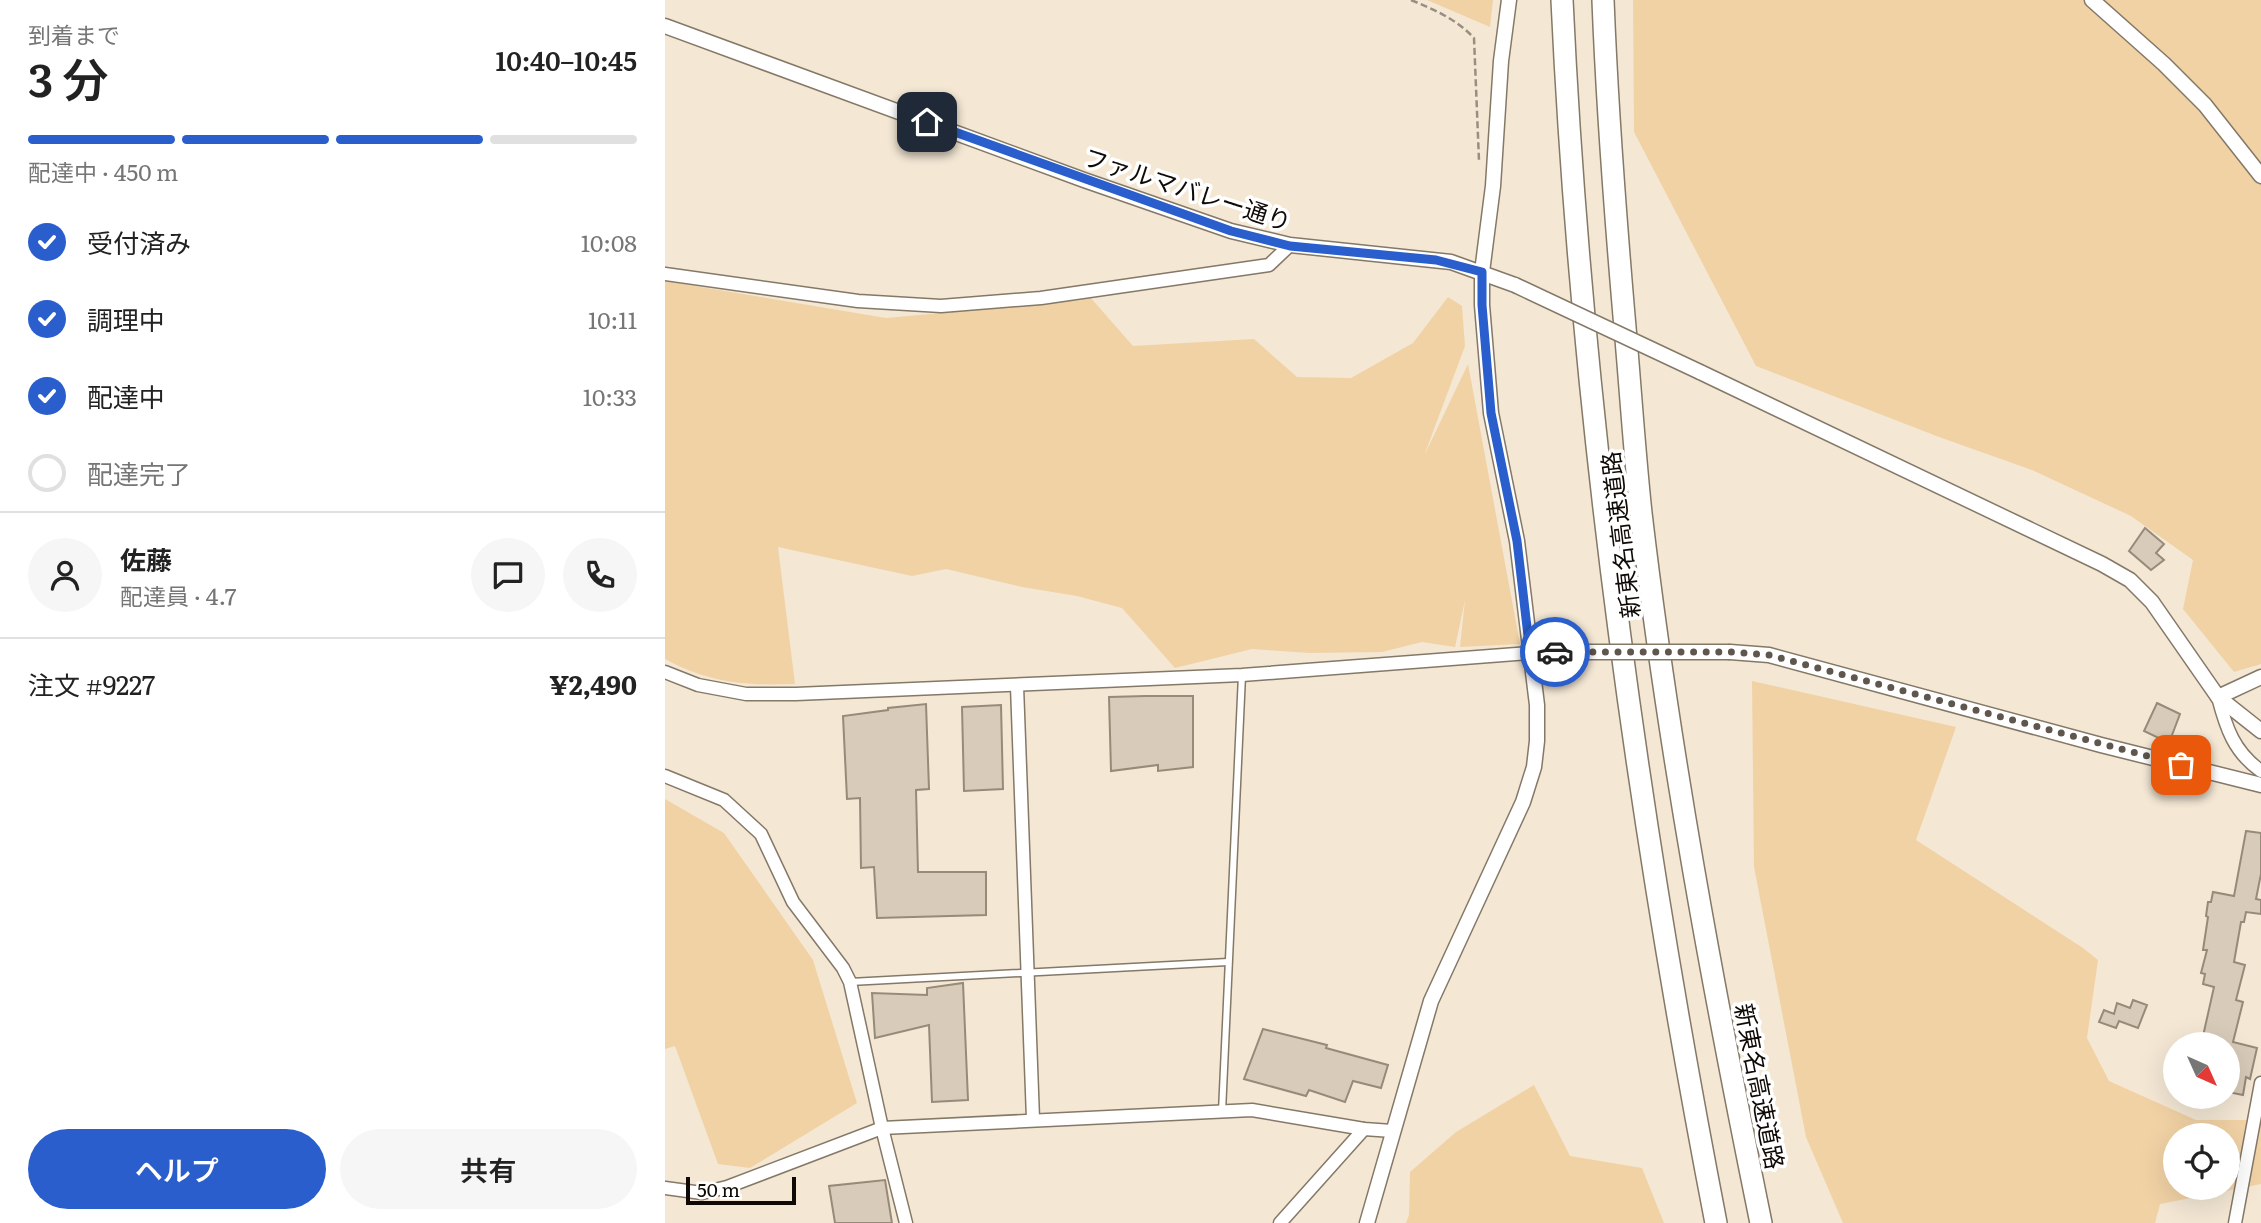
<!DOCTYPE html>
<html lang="ja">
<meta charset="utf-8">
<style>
body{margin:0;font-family:Literata,"Noto Sans JP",serif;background:#f6f6f6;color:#222;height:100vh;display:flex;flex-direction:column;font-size:26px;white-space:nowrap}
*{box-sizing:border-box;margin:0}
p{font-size:23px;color:#767676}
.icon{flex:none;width:38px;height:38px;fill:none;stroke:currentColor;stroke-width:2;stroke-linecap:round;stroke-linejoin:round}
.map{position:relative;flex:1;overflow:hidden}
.sheet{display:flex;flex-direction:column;background:#fff;width:665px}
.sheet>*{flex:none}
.needle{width:46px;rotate:135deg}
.buttons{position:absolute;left:1498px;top:1032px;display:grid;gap:14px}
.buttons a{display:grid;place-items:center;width:77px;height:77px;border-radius:50%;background:#fff;box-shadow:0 7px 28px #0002;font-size:35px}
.scale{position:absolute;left:21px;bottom:18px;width:110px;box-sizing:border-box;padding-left:7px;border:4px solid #0f0a05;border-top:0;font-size:19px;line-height:24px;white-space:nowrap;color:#0f0a05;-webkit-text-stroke:5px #fff;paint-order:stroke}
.pin{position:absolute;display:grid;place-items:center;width:60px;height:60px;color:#fff;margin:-30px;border-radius:14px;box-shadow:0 4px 10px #0006}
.courier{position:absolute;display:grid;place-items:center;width:70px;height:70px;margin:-35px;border:5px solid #295ecc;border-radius:50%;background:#fff;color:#222;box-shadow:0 2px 9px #0007}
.head em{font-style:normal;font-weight:600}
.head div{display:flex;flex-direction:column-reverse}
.head{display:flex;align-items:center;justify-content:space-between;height:119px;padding:0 28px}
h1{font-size:46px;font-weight:600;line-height:52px}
.bar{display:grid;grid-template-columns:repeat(4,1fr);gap:10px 7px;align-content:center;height:84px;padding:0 28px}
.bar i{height:9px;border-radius:5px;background:#e0e0e0}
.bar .active{background:#295ecc}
.bar p{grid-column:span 4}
.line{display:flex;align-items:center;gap:18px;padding:0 28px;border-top:2px solid #e0e0e0}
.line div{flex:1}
.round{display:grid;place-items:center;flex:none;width:74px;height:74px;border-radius:37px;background:#f6f6f6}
ol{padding:0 28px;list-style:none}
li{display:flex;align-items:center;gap:21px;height:77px}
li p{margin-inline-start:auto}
li .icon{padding:7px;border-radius:50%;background:#295ecc;color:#fff;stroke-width:4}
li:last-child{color:#767676}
li i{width:38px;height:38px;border:4px solid #e0e0e0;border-radius:50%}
.cta{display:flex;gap:14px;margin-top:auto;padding:14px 28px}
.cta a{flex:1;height:80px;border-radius:42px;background:#295ecc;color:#fff;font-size:28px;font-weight:600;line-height:80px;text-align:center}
.cta a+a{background:#f6f6f6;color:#222}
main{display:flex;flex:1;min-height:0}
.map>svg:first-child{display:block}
</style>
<main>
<section class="sheet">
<div class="head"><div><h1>3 分</h1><p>到着まで</p></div><em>10:40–10:45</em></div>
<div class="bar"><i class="active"></i><i class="active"></i><i class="active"></i><i></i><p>配達中 · 450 m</p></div>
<ol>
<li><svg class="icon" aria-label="check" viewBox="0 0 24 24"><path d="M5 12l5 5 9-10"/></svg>受付済み<p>10:08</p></li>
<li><svg class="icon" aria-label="check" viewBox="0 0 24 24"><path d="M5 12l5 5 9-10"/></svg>調理中<p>10:11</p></li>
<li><svg class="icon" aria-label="check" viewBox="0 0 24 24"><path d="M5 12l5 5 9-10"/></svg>配達中<p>10:33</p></li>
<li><i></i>配達完了</li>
</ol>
<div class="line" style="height:126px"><a class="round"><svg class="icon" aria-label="person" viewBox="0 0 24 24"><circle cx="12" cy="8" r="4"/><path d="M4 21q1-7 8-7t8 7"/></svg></a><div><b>佐藤</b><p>配達員 · 4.7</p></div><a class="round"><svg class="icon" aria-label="chat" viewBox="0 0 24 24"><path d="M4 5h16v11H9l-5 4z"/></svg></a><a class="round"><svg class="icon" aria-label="phone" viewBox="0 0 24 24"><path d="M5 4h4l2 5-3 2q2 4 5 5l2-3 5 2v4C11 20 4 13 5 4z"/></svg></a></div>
<div class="line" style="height:91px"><div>注文 #9227</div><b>¥2,490</b></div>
<div class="cta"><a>ヘルプ</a><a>共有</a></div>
</section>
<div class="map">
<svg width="1596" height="1223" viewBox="0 0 1596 1223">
<rect width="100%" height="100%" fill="#f4e7d4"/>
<g fill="#f1d2a5" fill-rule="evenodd">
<path d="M762 0H828L825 27Z"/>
<path d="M968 0H1596V664L1569 672 1518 609 1528 560 1466 516 1367 470 1274 437 1091 366 969 132Z"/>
<path d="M0 281 221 318 417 300 425 297 468 346 589 339 632 377 686 378 748 343 783 297 797 306 800 346 759 456 803 364 855 644 795 647 800 600 790 647 757 642 717 652 644 653 587 649 510 668 457 608 412 596 357 587 281 569 247 576 113 547 130 684C82 686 44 683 0 659Z"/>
<path d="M1087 681 1291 727 1251 840 1418 948 1433 960 1422 1038 1444 1081 1531 1120H1596V1184L1495 1204 1490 1223H1178L1141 1137 1089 867ZM1510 1136H1563V1188H1510Z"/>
<path d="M0 799 59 833 148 960 192 1103 85 1168 53 1164 10 1046 0 1049Z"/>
<path d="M869 1085 905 1156 977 1168 999 1223H741L744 1215 745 1172 791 1132Z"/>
</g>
<g fill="#d8cbb9" stroke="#968a79" stroke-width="2">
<path d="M1480 528 1499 544 1491 553 1499 560 1486 570 1464 551Z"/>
<path d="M481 696H528V767L493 771V765L446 771 444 697Z"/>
<path d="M1492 703 1515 714 1504 743 1479 731Z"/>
<path d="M261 704 264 789 251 790 253 872H321V915L212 918 209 867 196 868 195 798 182 799 178 716 223 710V708Z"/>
<path d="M336 705 338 789 299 791 297 707Z"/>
<path d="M1581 831 1596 833V874L1591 899 1596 900V914L1581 912 1579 922H1576L1569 962 1580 965 1571 1000 1578 1002 1568 1042 1592 1048 1585 1079 1581 1077 1578 1095 1563 1092V1045H1536L1549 987 1538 984 1540 974 1536 973 1542 950H1538L1543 917 1541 916 1543 902H1546L1548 892 1569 896Z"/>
<path d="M298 983 303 1100 267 1102 264 1025 210 1038 207 993 262 995V988Z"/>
<path d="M1468 1000 1482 1005 1473 1028 1454 1021 1451 1028 1434 1022 1439 1010 1449 1014 1452 1003 1465 1008Z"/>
<path d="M598 1029 662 1045 661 1048 723 1065 716 1088 688 1081 680 1102 644 1090 641 1096 579 1079Z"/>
<path d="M220 1180 227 1223H170L164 1186Z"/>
</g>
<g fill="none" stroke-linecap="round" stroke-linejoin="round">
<defs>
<g id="service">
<path d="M185 982 563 962"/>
<path d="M557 1112 577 675"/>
</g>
<g id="minor">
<path d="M0 274 193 301 276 306 376 298 604 265 625 245"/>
<path d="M0 672 33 685 81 694H131L577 675 865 653"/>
<path d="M352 686 368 1119"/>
<path d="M1553 697C1561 728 1569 752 1596 771"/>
<path d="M0 776 59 800 96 834 128 902 178 968 185 982 217 1128 241 1223"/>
<path d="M0 1188 37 1193 62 1187 217 1128 587 1110 699 1129 727 1131"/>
<path d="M615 1223 699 1129"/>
<path d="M1570 1223 1596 1083"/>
</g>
<g id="tertiary">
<path d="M1427 0 1499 64 1540 105 1596 176"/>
<path d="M0 26 419 180 566 231 625 245 786 262 850 285"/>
<path d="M1035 372 1437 564 1465 580 1487 602 1553 697 1596 731"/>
<path d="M1065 652 1104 655 1436 745 1596 785"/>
<path d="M1553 697 1596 677"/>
<path d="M702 1223 766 1001 858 802 869 767 872 741V705L852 541 826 413 817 305V272L828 186 836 61 844 0"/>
</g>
<g id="motorway">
<path d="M897 0C916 411 973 820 1051 1223"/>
<path d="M938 0C942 105 950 211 959 316 965 382 969 448 976 513 1004 751 1048 988 1096 1223"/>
</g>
</defs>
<use href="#service" stroke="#847867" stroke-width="9"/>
<use href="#minor" stroke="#847867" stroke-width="15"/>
<use href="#tertiary" stroke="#847867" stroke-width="17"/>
<use href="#motorway" stroke="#847867" stroke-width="24"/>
<path stroke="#988e81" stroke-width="2.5" stroke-dasharray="7 3.5" stroke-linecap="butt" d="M746 0C770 10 791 19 809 38L814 161"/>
<use href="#service" stroke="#fff" stroke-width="6"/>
<use href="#minor" stroke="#fff" stroke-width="12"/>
<use href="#tertiary" stroke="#fff" stroke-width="14"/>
<use href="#motorway" stroke="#fff" stroke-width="21"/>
<defs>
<g id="tertiary-bridge">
<path d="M850 285 1035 372"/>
<path d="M879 652H1065"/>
</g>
</defs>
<use href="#tertiary-bridge" stroke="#847867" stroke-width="17" stroke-linecap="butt"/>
<use href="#tertiary-bridge" stroke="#fff" stroke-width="14"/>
</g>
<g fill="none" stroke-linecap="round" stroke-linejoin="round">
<path stroke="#5f574d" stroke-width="7" stroke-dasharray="0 12.6" d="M890 652H1065L1104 655 1516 765"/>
<path stroke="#295ecc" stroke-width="9" d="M262 122 566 231 625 246 771 260 817 272V305L826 413 852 541 865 653 890 652"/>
</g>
<g text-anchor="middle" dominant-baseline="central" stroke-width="7" stroke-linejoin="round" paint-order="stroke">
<g font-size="24" fill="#0f0a05" stroke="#fff">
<text transform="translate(523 188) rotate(18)">ファルマバレー通り</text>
<text transform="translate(954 535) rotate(-97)">新東名高速道路</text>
<text transform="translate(1096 1086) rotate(79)">新東名高速道路</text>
</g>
</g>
</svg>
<div class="buttons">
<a><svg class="needle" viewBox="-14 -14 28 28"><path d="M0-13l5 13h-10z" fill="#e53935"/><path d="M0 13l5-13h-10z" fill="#767676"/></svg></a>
<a><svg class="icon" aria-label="locate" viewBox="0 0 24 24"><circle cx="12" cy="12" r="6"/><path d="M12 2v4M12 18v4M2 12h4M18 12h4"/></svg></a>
</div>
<div class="scale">50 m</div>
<div class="pin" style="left:1516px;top:765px;background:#ea580c"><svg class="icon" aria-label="bag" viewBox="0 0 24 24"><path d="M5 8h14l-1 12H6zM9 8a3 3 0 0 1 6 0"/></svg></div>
<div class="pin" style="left:262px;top:122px;background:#1f2937"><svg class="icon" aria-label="home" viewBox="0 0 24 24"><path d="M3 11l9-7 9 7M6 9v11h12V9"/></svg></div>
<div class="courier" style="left:890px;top:652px"><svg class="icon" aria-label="car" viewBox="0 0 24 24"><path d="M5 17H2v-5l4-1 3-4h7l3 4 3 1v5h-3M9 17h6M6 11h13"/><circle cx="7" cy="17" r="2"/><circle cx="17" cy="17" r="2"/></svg></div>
</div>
</main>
